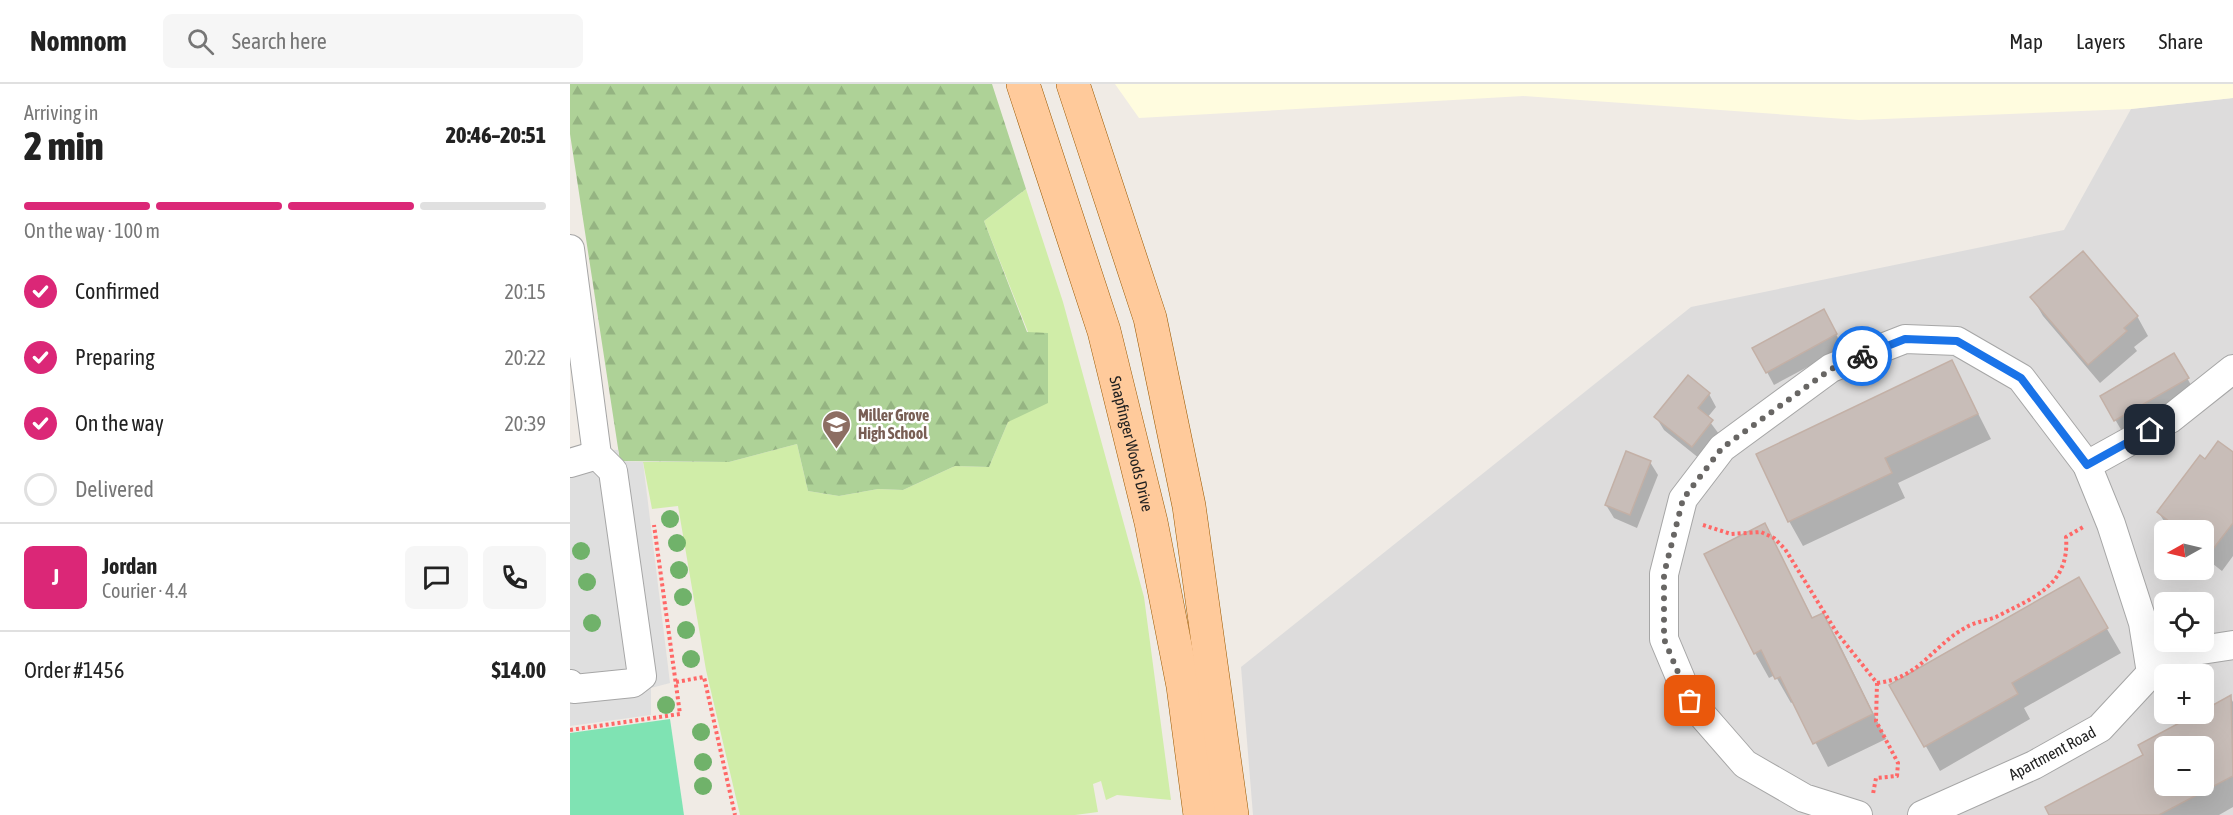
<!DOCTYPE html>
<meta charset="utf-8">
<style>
body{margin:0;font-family:"Asap Condensed",sans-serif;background:#f6f6f6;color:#222;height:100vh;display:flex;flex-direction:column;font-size:22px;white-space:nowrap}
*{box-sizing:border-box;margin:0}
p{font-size:20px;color:#767676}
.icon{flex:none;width:33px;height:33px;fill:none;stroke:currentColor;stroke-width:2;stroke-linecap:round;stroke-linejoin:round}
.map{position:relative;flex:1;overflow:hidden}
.panel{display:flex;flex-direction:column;background:#fff;width:570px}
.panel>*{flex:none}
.needle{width:39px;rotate:262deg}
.tools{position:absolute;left:1584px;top:436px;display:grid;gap:12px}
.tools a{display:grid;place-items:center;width:60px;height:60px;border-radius:9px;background:#fff;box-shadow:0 6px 24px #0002;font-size:30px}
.pin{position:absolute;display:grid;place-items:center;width:51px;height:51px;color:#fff;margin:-26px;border-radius:12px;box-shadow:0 3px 9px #0006}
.courier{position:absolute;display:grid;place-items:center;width:60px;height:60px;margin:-30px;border:4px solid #1a73e8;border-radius:50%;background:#fff;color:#222;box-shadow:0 2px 8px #0007}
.summary em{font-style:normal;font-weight:800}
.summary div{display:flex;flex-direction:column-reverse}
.summary{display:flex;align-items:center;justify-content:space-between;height:102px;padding:0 24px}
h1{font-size:39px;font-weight:800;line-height:45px}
.bar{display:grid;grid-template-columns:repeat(4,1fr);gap:9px 6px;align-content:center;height:72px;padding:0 24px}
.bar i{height:8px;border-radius:4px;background:#e0e0e0}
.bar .selected{background:#db2777}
.bar p{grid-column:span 4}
.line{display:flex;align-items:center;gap:15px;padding:0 24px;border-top:2px solid #e0e0e0}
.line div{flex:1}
.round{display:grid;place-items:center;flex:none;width:63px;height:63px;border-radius:9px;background:#f6f6f6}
ol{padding:0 24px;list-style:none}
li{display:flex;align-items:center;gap:18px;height:66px}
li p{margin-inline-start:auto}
li .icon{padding:6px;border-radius:50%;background:#db2777;color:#fff;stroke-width:4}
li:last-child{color:#767676}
li i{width:33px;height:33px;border:3px solid #e0e0e0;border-radius:50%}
header{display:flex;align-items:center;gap:36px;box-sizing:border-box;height:84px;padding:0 30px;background:#fff;border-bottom:2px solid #e0e0e0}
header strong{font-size:28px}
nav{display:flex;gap:33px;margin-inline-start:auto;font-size:21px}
.search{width:420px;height:54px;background:#f6f6f6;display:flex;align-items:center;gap:15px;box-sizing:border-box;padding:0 21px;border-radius:9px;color:#767676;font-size:22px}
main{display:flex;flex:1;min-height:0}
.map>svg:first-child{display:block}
</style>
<header>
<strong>Nomnom</strong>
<div class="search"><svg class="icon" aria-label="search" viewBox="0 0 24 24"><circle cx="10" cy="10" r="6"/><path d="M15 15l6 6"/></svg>Search here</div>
<nav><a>Map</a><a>Layers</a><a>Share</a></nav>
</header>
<main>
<section class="panel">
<div class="summary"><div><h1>2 min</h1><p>Arriving in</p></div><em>20:46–20:51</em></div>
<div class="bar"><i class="selected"></i><i class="selected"></i><i class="selected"></i><i></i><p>On the way · 100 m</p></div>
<ol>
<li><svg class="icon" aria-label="check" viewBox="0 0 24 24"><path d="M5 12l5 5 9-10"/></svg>Confirmed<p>20:15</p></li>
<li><svg class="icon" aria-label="check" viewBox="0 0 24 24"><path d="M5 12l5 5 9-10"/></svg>Preparing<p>20:22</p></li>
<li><svg class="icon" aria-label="check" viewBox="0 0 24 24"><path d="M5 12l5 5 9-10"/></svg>On the way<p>20:39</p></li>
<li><i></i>Delivered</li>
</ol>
<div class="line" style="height:108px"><b class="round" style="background:#db2777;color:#fff">J</b><div><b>Jordan</b><p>Courier · 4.4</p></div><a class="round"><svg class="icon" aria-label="chat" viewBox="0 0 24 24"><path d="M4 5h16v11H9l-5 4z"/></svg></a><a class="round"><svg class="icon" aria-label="phone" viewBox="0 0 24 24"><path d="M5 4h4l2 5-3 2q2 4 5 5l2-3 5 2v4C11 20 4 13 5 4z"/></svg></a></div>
<div class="line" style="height:78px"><div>Order #1456</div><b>$14.00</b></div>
</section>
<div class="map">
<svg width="1663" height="731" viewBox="0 0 1663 731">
<defs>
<pattern id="forest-firs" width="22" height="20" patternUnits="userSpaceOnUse" patternTransform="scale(1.5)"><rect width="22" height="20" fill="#aed297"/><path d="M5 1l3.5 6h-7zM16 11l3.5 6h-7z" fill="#95b482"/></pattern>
</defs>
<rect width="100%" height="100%" fill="#f0ebe5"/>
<path fill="#dddcdc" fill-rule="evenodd" d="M1663 14V731H683L671 583 1121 223 1494 146 1561 25ZM1594 447H1634V486H1594ZM1594 519H1634V558H1594ZM1594 591H1634V630H1594ZM1594 663H1634V702H1594Z"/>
<path fill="#fffcdf" d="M545 0H1663V14L1561 25 1289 36 953 12 569 34Z"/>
<path fill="#d0eda8" d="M456 105 493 218 574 513 601 716 547 711 536 716 531 697 523 700 528 728 505 731H170L136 586 108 422 82 425 73 378H159L227 360 238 407 269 412 308 405 333 406 385 382 419 383 438 338 458 248 414 137Z"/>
<path fill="url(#forest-firs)" d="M0 0H422L456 105 414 137 457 248 478 249V319L438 338 419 383 385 382 333 406 308 405 269 412 238 407 227 360 159 378 50 377 0 50Z"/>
<path fill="#7fe3b3" d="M100 635 114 731H0V649Z"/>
<path fill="#dfdfdf" d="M17 365 48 366 50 377 73 378 100 599 81 604V631L0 642V367Z"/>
<g fill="#0003" fill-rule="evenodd">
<path d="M1462 213 1567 232 1578 252 1564 263 1567 267 1530 299 1473 232Z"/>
<path d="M1261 240 1273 264 1204 301 1197 288Z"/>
<path d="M1604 271 1625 308 1553 349 1532 313Z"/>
<path d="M1382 278 1421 355 1328 399 1335 414 1233 462 1219 437Z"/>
<path d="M1139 310 1146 323 1137 334 1149 350 1130 375 1094 346 1086 333Z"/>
<path d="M1663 370V472L1652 487 1634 473V447H1600L1589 429 1635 377Z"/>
<path d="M1080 378 1088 391 1067 444 1044 434 1036 421Z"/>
<path d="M1195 441 1243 535 1253 531 1267 555 1316 655 1258 683 1224 617 1221 619 1205 591 1199 594 1185 569Z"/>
<path d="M1508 495 1551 569 1454 624 1460 635 1370 687 1321 601Z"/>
<path d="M1660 613 1663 618V723L1649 731H1481L1477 724 1575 671 1629 630ZM1594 663H1634V702H1594Z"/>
</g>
<g fill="#c8bdb8" stroke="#c3b0a6" stroke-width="1.5" fill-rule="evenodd">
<path d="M1513 167 1568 232 1554 244 1557 247 1518 281 1460 213Z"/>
<path d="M1254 225 1267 250 1196 289 1182 264Z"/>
<path d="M1604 269 1619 294 1544 337 1530 312Z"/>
<path d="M1382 276 1408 330 1315 374 1322 389 1218 438 1186 370Z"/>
<path d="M1118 291 1140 309 1128 324 1143 336 1122 363 1084 333Z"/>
<path d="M1648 357 1663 368V439L1640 469 1634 463V447H1612L1587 428 1630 371 1635 375Z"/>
<path d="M1056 367 1081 377 1060 431 1035 421Z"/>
<path d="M1195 439 1242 534 1253 529 1303 630 1243 660 1210 593 1205 595 1191 566 1184 570 1134 470Z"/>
<path d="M1509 493 1538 544 1442 599 1448 610 1354 663 1319 601Z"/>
<path d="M1661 611 1663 692 1589 731H1479L1475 723 1573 671 1568 661 1626 630H1634V626ZM1594 663H1634V702H1594Z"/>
</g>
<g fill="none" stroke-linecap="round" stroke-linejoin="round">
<defs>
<g id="minor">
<path d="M0 165 27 371 43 387 72 592 63 599 4 605 0 600"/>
<path d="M0 379 27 371"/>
<path d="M1517 381 1600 335 1663 285"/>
<path d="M1579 574 1663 561"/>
<path d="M1288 731 1234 714 1175 680 1120 617 1094 555V490L1113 415 1152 364 1261 284 1335 255 1387 257 1451 294 1517 381 1541 440 1573 539 1581 589 1530 644 1464 681 1352 731"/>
</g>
<g id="major">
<path id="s1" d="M453 0 534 247 581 438 613 602 630 731"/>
<path d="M503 0 580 234 619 422 662 731"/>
</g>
</defs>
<use href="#minor" stroke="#a6a6a6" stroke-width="30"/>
<use href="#major" stroke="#9a5900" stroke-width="34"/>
<g stroke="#ff6867" stroke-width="4" stroke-dasharray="3 3" stroke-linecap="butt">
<path d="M1133 441 1161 450 1191 448 1204 454 1215 465 1267 549 1307 599 1306 637 1328 679 1327 692 1306 694 1303 710"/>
<path d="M106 598 134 593 165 731"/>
<path d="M1307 599C1350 594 1361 563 1395 544 1404 538 1416 537 1426 533 1462 514 1500 502 1496 453L1515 442"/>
<path d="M0 646 110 630 84 441"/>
</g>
<use href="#minor" stroke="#fff" stroke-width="28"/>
<use href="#major" stroke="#ffca9b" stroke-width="33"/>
</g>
<g fill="#70b26a">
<circle cx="100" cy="435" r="9"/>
<circle cx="107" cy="459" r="9"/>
<circle cx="11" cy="467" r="9"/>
<circle cx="109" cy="486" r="9"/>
<circle cx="17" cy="498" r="9"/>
<circle cx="113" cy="513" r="9"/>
<circle cx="22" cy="539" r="9"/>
<circle cx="116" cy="546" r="9"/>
<circle cx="121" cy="575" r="9"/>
<circle cx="96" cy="621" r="9"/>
<circle cx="131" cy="648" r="9"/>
<circle cx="133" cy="678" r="9"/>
<circle cx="133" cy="702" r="9"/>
</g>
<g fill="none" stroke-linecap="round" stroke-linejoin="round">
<path stroke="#686664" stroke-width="6" stroke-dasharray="0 10.8" d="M1120 617 1094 555V490L1113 415 1152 364 1261 285 1292 272"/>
<path stroke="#1a73e8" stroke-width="8" d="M1292 272 1335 255 1387 257 1451 294 1517 381 1580 346"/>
</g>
<defs>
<symbol id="school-pin" viewBox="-11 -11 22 30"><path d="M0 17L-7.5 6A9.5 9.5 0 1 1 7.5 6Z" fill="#8d6e63" stroke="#fff"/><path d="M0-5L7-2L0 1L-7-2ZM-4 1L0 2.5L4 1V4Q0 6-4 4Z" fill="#fff"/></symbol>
</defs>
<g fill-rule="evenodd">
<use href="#school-pin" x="250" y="324" width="33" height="45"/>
</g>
<g text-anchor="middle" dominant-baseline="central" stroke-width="5" stroke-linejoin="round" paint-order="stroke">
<g font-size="16" font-weight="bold" fill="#785e54" stroke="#fff" text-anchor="start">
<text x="288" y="331">Miller Grove<tspan x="288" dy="18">High School</tspan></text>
</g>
<g font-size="16" fill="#1f1f1f" stroke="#fff">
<text stroke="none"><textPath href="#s1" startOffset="376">Snapfinger Woods Drive</textPath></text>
<text transform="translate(1482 669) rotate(-28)">Apartment Road</text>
</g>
</g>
</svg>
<div class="tools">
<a><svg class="needle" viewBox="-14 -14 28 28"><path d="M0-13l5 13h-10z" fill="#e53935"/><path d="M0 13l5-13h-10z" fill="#767676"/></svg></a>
<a><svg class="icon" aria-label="locate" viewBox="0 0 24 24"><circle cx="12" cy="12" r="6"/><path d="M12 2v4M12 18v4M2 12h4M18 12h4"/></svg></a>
<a>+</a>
<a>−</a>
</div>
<div class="pin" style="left:1120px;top:617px;background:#ea580c"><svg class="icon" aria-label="bag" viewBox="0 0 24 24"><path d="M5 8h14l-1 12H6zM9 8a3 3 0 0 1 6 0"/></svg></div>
<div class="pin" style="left:1580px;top:346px;background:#1f2937"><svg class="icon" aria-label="home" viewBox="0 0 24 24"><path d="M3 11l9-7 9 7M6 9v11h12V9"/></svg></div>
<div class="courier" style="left:1292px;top:272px"><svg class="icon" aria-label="bike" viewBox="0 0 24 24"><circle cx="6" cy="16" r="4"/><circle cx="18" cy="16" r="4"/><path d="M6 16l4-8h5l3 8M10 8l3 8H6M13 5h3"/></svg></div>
</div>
</main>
